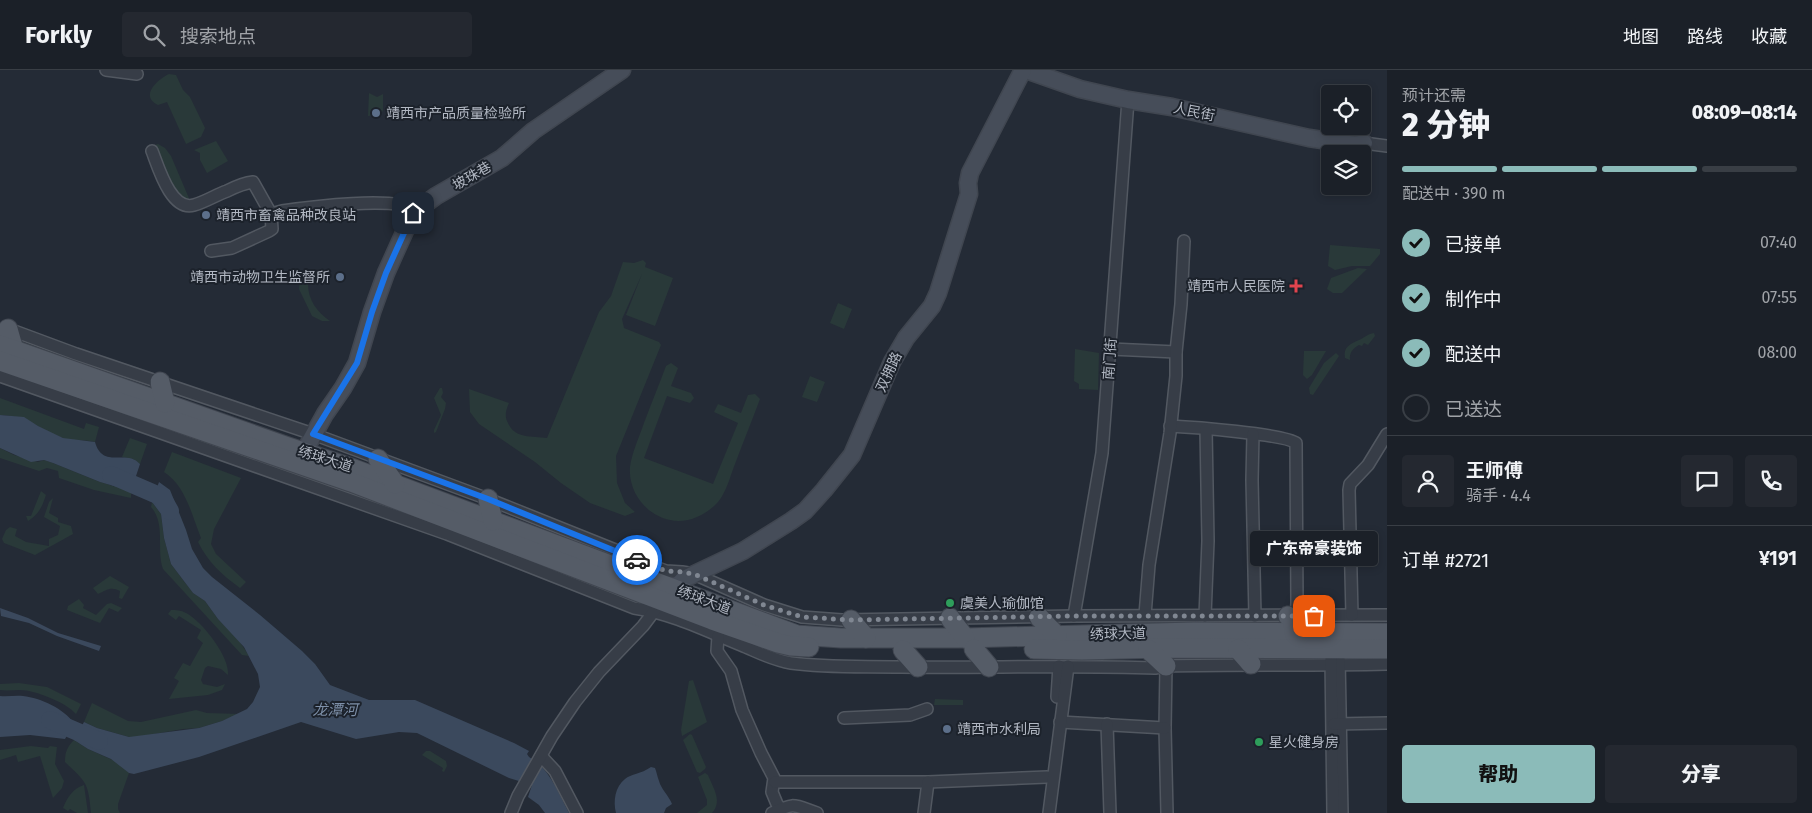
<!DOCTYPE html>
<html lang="zh">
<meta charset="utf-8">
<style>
body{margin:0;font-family:"Fira Sans","Noto Sans SC",sans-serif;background:#242830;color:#f1f3f6;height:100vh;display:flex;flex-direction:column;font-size:19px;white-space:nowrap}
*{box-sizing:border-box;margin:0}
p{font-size:16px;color:#a0a3a8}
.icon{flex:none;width:28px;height:28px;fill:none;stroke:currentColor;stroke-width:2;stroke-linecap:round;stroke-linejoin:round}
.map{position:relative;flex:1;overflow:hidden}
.details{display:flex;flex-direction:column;background:#1b2028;width:425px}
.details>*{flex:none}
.tools{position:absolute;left:1321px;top:15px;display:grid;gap:10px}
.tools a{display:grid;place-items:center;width:50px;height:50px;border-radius:5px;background:#1b2028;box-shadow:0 2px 8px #0003,0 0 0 1px #393e45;font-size:25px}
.pin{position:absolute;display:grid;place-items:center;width:42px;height:42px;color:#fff;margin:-21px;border-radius:10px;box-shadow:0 2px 8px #0006}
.courier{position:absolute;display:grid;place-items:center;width:50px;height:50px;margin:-25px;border:4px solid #1a73e8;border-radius:50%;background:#fff;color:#222;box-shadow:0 1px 6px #0007}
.bubble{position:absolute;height:35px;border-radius:5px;background:#1b2028;box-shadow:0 2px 8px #0003,0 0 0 1px #393e45;font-size:16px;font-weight:800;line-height:35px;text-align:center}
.head em{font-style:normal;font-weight:800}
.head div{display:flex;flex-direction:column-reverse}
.head{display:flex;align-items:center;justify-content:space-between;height:85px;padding:0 15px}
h1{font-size:32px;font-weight:800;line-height:38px}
.bar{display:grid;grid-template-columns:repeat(4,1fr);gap:8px 5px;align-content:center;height:60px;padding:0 15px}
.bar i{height:6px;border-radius:4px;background:#393e45}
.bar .current{background:#8bbbb9}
.bar p{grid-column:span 4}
.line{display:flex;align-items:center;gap:12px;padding:0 15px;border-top:1px solid #393e45}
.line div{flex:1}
.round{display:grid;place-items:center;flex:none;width:52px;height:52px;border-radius:5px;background:#242830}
ol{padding:0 15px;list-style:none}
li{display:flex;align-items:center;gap:15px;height:55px}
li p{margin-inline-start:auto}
li .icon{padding:5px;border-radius:50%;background:#8bbbb9;color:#111;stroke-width:4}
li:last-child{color:#a0a3a8}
li i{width:28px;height:28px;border:2px solid #393e45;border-radius:50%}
.action{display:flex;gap:10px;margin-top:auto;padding:10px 15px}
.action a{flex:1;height:58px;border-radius:5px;background:#8bbbb9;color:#111;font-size:20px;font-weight:800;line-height:58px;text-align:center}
.action a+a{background:#242830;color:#f1f3f6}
header{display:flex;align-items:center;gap:30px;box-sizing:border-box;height:70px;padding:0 25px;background:#1b2028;border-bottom:1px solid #393e45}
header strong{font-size:24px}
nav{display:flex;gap:28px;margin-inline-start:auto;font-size:18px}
.search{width:350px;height:45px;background:#242830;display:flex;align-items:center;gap:12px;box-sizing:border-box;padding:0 18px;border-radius:5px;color:#a0a3a8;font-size:19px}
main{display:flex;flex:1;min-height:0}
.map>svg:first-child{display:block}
</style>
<header>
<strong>Forkly</strong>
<div class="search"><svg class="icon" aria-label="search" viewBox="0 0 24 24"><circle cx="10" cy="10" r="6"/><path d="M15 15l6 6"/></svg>搜索地点</div>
<nav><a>地图</a><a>路线</a><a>收藏</a></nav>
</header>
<main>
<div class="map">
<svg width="1387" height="743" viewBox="0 0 1387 743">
<rect width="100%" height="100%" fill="#242b36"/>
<g fill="#293939">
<path d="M169 4 176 5 183 20 190 27 205 58 201 67 186 74 167 32 158 35C139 26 158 9 169 4Z"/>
<path d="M369 23 377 27 383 24V40L381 45 368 46Z"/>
<path d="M216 71 228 91 207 103 200 90V83L194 80Z"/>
<path d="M158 74 165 78 171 86 191 133C170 121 165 94 155 75Z"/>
<path d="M1330 175 1380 179V184L1370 196H1352L1335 200 1328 196Z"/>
<path d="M643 190 646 193 645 197 673 208 655 256 626 245 642 204 622 249 624 258 659 272 661 275 616 386 617 413 625 433 635 442 625 446 590 433 561 413 535 392 479 354 470 342 469 319 509 333C506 340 504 346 508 353 515 369 532 366 547 368L599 242 611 226 623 192 634 193Z"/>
<path d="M1358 198 1367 199 1342 223H1333L1327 219 1331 208Z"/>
<path d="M300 206 301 209 308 214C308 230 317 242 330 251H322L312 246 299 219Z"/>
<path d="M838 233 852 239 844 259 830 253Z"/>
<path d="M1374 263 1375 266 1368 275 1364 273 1362 276 1359 275C1353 278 1349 283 1350 290L1345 288C1343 277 1350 274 1359 270 1364 268 1367 264 1374 263Z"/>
<path d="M1075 279 1099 283 1098 320 1079 319V314L1074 311Z"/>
<path d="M1304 281H1326L1312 305 1307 309 1303 305Z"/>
<path d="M1336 283 1339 286 1313 325 1310 324 1309 318 1324 293Z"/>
<path d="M671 293 678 298 671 316 691 323 694 328 690 333 667 326 644 388 713 414 738 353 714 342 718 334 741 343 748 325 755 324 760 329C752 351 743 372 735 394 730 406 727 421 718 432 706 445 688 454 670 450 646 445 628 422 630 397 632 382 639 368 644 353 651 334 659 315 666 296Z"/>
<path d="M810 306 825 312 817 332 802 327Z"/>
<path d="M440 318H442L443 323 441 327 446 333 445 339 436 362 434 363V360L441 345 434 328Z"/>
<path d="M0 328 84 359 86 353 99 357 95 372C85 369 74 372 63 368 40 360 26 345 0 345Z"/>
<path d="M130 368 147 374 140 394 133 389 122 387Z"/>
<path d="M0 378 14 385 38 392 44 390 53 393 100 412 131 421V428L94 420 59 408 58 401 47 398 39 401 0 388Z"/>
<path d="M172 382 241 408 214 459 211 474 216 484 246 512 240 518C222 505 208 492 198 472L201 468C192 446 186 416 164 402Z"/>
<path d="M41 421 46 425C42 437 39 444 28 451L26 446H31Z"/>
<path d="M53 428 49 443 58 448V452L71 456 73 464 35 485 4 473 2 469 6 460 10 457 17 459 15 466 26 472 49 476V469L58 465 60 456 44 447 49 432Z"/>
<path d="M152 432 161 444 164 468 171 494 193 523 205 531 218 549 238 569 249 586 242 585 163 499C156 479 166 454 151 437Z"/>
<path d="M110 506 129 517 122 529 119 528 120 521C111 516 106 520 98 524L93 518Z"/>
<path d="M79 529 84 535 83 538 96 545 107 534 111 533 122 538 118 542 109 538 100 553 67 540 68 536Z"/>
<path d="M171 540C176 540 181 540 186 543 202 551 230 587 228 605L221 599 208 596 205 598 201 610 203 614 217 617 225 614 222 620 208 625 169 629 179 611 174 608 183 593 190 596 203 573 197 568 201 560 179 546 176 550 168 544Z"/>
<path d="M693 610 707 652 682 666 681 660 689 611Z"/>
<path d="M19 613 47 617 81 634 76 644C67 633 35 620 20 620 13 620 7 621 0 620V614Z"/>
<path d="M935 629 963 630V635H934Z"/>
<path d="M92 633 128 651 141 652 196 640 207 643 240 644 222 651 199 658 183 659 137 667H129L97 658 84 652Z"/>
<path d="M690 664 692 665 706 697 705 699 700 703 697 702 683 670Z"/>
<path d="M74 670 88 679 117 692 129 703 118 734V739L120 743H91C88 712 87 713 65 692 65 682 67 677 74 670Z"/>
<path d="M31 676 48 678 50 676 57 677 55 694 64 711 62 718 53 728 40 686 18 692 16 685 0 690V680Z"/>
<path d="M426 681H430L446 691 447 696 444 702 442 701 443 698 422 685Z"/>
<path d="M705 703 708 705C713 718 723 731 712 743H697L707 735V730L698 707Z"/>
<path d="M84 715 88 743H77L70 739 68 741 63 738C67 728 73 718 84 715Z"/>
</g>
<g fill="#3b495d">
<path d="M0 345 24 347 38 356 63 368 95 372C103 400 126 378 140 394L131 421 100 412 53 393 44 390 31 392 0 378Z"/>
<path d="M159 412 170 420 186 460 192 479 203 498 212 507 260 545 302 581 315 594 330 615 369 630H415L514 673 529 681 527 684 529 687C550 699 558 722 569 743H545L539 735 528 727 532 715 509 708 417 663 399 662 356 669 301 652 199 687 134 704 129 703 111 689 88 679 74 670 84 652 97 658 129 667 199 658 222 651 247 639 253 632 260 617 258 604 244 577 218 549 205 531 193 523 171 494 164 468 161 444 152 432Z"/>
<path d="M0 538 28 548 58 563 101 576 99 581 57 566 29 553 1 546Z"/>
<path d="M0 626C8 627 15 625 23 626 41 628 64 639 74 653L65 669 30 665 0 667Z"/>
<path d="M651 697 655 698C657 703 657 706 659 711 661 719 669 726 672 734L666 738 664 743H616C613 731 615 717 625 709 631 704 641 704 651 697Z"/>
</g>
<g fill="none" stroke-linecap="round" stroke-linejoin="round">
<g stroke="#3b495d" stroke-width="18">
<path d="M111 405 162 427 170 441"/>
<path d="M50 650 99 671"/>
</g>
<defs>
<g id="street">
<path d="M106 0 137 4"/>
<path d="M1364 73 1387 76"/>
<path d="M152 81C158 96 171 142 194 135 205 132 216 125 227 121 235 117 244 113 253 112L271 144"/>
<path d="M211 181 232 178 269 161 272 159 271 144 282 141C310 137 396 126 416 140"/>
<path d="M6 258 76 284 313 364 488 429 613 479 644 493 666 501 682 502 694 504 764 535 802 547 842 550 1074 546 1387 545"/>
<path d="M1111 279 1176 282"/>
<path d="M0 306 447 464 634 538C671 543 707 561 741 575 758 582 772 590 791 593 827 598 864 596 901 597 985 598 1070 595 1155 598L1166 596C1240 594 1313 596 1387 594"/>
<path d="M1170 356C1190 357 1285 364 1296 373L1297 533 1296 546"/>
<path d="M1253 364 1252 410 1255 546"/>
<path d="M1145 545 1149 495 1170 363 1176 306V282L1181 234 1184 171"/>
<path d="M1352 545 1349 420 1350 414 1368 395 1387 364"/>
<path d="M1074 546 1102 383 1128 30"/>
<path d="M1205 546 1208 471 1206 359"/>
<path d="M718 566 717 581 731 601 742 640 761 683 774 708 772 722 777 734 780 738"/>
<path d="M1339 587 1342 743"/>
<path d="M1331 588 1333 743"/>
<path d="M1166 596 1165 658 1167 743"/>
<path d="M1057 627 1059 596"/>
<path d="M844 648 910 645 927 639"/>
<path d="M1060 652 1165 658"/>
<path d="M1107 654 1110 743"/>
<path d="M1334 654 1387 653"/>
<path d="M541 686 555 701 577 743"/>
<path d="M775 712H928L1047 707"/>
<path d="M511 743 518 726 552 666 575 632 599 602 643 556 658 536"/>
<path d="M772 743C795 732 794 735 817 743"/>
<path d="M924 743 928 712"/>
<path d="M1049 743 1068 596"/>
</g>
<g id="secondary">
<path d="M1026 0 1080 19 1128 30 1172 37 1309 68 1355 75 1364 73"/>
<path d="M304 382 325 344 343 318 357 293 372 242 386 203 413 143 436 126 502 88 533 61 622 0"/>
<path d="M667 526 684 509 743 481 791 451 805 441 824 420 852 385 892 292 906 268 932 236 938 223 969 124 968 113 970 103 1023 0"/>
</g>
<g id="primary">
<path d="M8 259 14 280"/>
<path d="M0 275 288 377 354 399 797 565 841 568H965L1194 562 1387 563"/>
<path d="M0 291 351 412 712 550 778 573 791 576 809 577"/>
<path d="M160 312 165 333"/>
<path d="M378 389 395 414"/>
<path d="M488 429 493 451"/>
<path d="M1288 546 1309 562"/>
<path d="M1039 547 1057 566"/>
<path d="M950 548 965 568"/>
<path d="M851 550 866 568"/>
<path d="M974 579 989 597"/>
<path d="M1034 579 1082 580 1163 578 1387 579"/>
<path d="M1148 579 1166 596"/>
<path d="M1238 579 1251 594"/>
<path d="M903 580 918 597"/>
</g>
</defs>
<use href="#street" stroke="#525861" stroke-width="14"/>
<use href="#secondary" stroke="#404650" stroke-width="19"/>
<use href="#primary" stroke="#404650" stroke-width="21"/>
<use href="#street" stroke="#373d47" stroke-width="11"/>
<use href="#secondary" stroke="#464d59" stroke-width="16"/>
<use href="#primary" stroke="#555c67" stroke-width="19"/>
</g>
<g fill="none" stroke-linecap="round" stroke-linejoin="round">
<path stroke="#808792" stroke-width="5" stroke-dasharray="0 9" d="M637 490 666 501 682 502 694 504 764 535 802 547 851 550 1074 546H1314"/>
<path stroke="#1a73e8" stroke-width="6" d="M413 143 386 203 372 242 357 293 313 364 488 429 637 490"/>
</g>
<g fill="#5c6f8a" stroke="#1c222b" stroke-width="2">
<circle cx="376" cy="43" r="5"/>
<circle cx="206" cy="145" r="5"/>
<circle cx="340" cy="207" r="5"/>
<circle cx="947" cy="659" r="5"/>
</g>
<path fill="#e0444e" stroke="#1c222b" stroke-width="2" d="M1293.5 208.5h5v5h5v5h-5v5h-5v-5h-5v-5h5z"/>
<g fill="#2e9e5b" stroke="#1c222b" stroke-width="2">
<circle cx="950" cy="533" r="5"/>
<circle cx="1259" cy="672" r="5"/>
</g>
<g text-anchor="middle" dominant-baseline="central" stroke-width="4" stroke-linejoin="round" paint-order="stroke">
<g font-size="14" fill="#b2b8c3" stroke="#1c222b">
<text transform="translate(1194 42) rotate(12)">人民街</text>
<text transform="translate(472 106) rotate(-30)">坡珠巷</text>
<text transform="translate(1110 289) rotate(-86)">南门街</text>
<text transform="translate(889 302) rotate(-65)">双拥路</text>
<text transform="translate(325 389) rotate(18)">绣球大道</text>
<text transform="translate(704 530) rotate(21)">绣球大道</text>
<text transform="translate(1118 564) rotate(-1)">绣球大道</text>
</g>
<g font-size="14" fill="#b2b8c3" stroke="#1c222b" text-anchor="start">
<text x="386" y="43">靖西市产品质量检验所</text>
<text x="216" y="145">靖西市畜禽品种改良站</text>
<text x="330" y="207" text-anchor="end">靖西市动物卫生监督所</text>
<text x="1285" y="216" text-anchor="end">靖西市人民医院</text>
<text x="960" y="533">虞美人瑜伽馆</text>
<text x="957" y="659">靖西市水利局</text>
<text x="1269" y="672">星火健身房</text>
</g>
<g font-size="15" font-style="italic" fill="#7d8fa8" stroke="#1c222b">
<text x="335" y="640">龙潭河</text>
</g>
</g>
</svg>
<div class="tools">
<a><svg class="icon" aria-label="locate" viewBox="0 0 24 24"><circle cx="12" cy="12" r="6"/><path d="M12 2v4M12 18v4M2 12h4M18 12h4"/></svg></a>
<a><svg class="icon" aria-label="layers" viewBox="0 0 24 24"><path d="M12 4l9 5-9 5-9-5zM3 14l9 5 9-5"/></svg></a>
</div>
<div class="pin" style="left:1314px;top:546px;background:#ea580c"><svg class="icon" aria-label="bag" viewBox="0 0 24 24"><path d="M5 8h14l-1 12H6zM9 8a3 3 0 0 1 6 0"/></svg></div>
<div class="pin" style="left:413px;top:143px;background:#1f2937"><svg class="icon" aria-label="home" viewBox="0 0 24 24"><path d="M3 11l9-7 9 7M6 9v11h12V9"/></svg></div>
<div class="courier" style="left:637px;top:490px"><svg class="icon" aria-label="car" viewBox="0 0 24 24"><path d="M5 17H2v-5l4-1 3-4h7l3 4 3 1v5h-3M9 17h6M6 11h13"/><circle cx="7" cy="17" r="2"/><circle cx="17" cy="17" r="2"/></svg></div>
<div class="bubble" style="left:1250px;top:461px;width:128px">广东帝豪装饰</div>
</div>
<section class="details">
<div class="head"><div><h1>2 分钟</h1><p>预计还需</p></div><em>08:09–08:14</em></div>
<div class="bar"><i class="current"></i><i class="current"></i><i class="current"></i><i></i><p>配送中 · 390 m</p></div>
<ol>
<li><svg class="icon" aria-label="check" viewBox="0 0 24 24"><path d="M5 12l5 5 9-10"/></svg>已接单<p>07:40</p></li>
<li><svg class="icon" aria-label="check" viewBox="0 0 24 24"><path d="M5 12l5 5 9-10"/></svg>制作中<p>07:55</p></li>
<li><svg class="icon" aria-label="check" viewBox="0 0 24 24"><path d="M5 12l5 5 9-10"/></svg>配送中<p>08:00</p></li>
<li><i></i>已送达</li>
</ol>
<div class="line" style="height:90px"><a class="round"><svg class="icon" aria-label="person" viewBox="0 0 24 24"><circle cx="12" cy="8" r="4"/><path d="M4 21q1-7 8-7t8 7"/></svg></a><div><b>王师傅</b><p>骑手 · 4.4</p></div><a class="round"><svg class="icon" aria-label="chat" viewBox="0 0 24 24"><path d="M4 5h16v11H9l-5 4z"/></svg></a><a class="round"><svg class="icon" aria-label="phone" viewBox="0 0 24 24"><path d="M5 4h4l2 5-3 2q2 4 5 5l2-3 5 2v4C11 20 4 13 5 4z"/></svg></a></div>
<div class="line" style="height:65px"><div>订单 #2721</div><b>¥191</b></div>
<div class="action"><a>帮助</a><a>分享</a></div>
</section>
</main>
